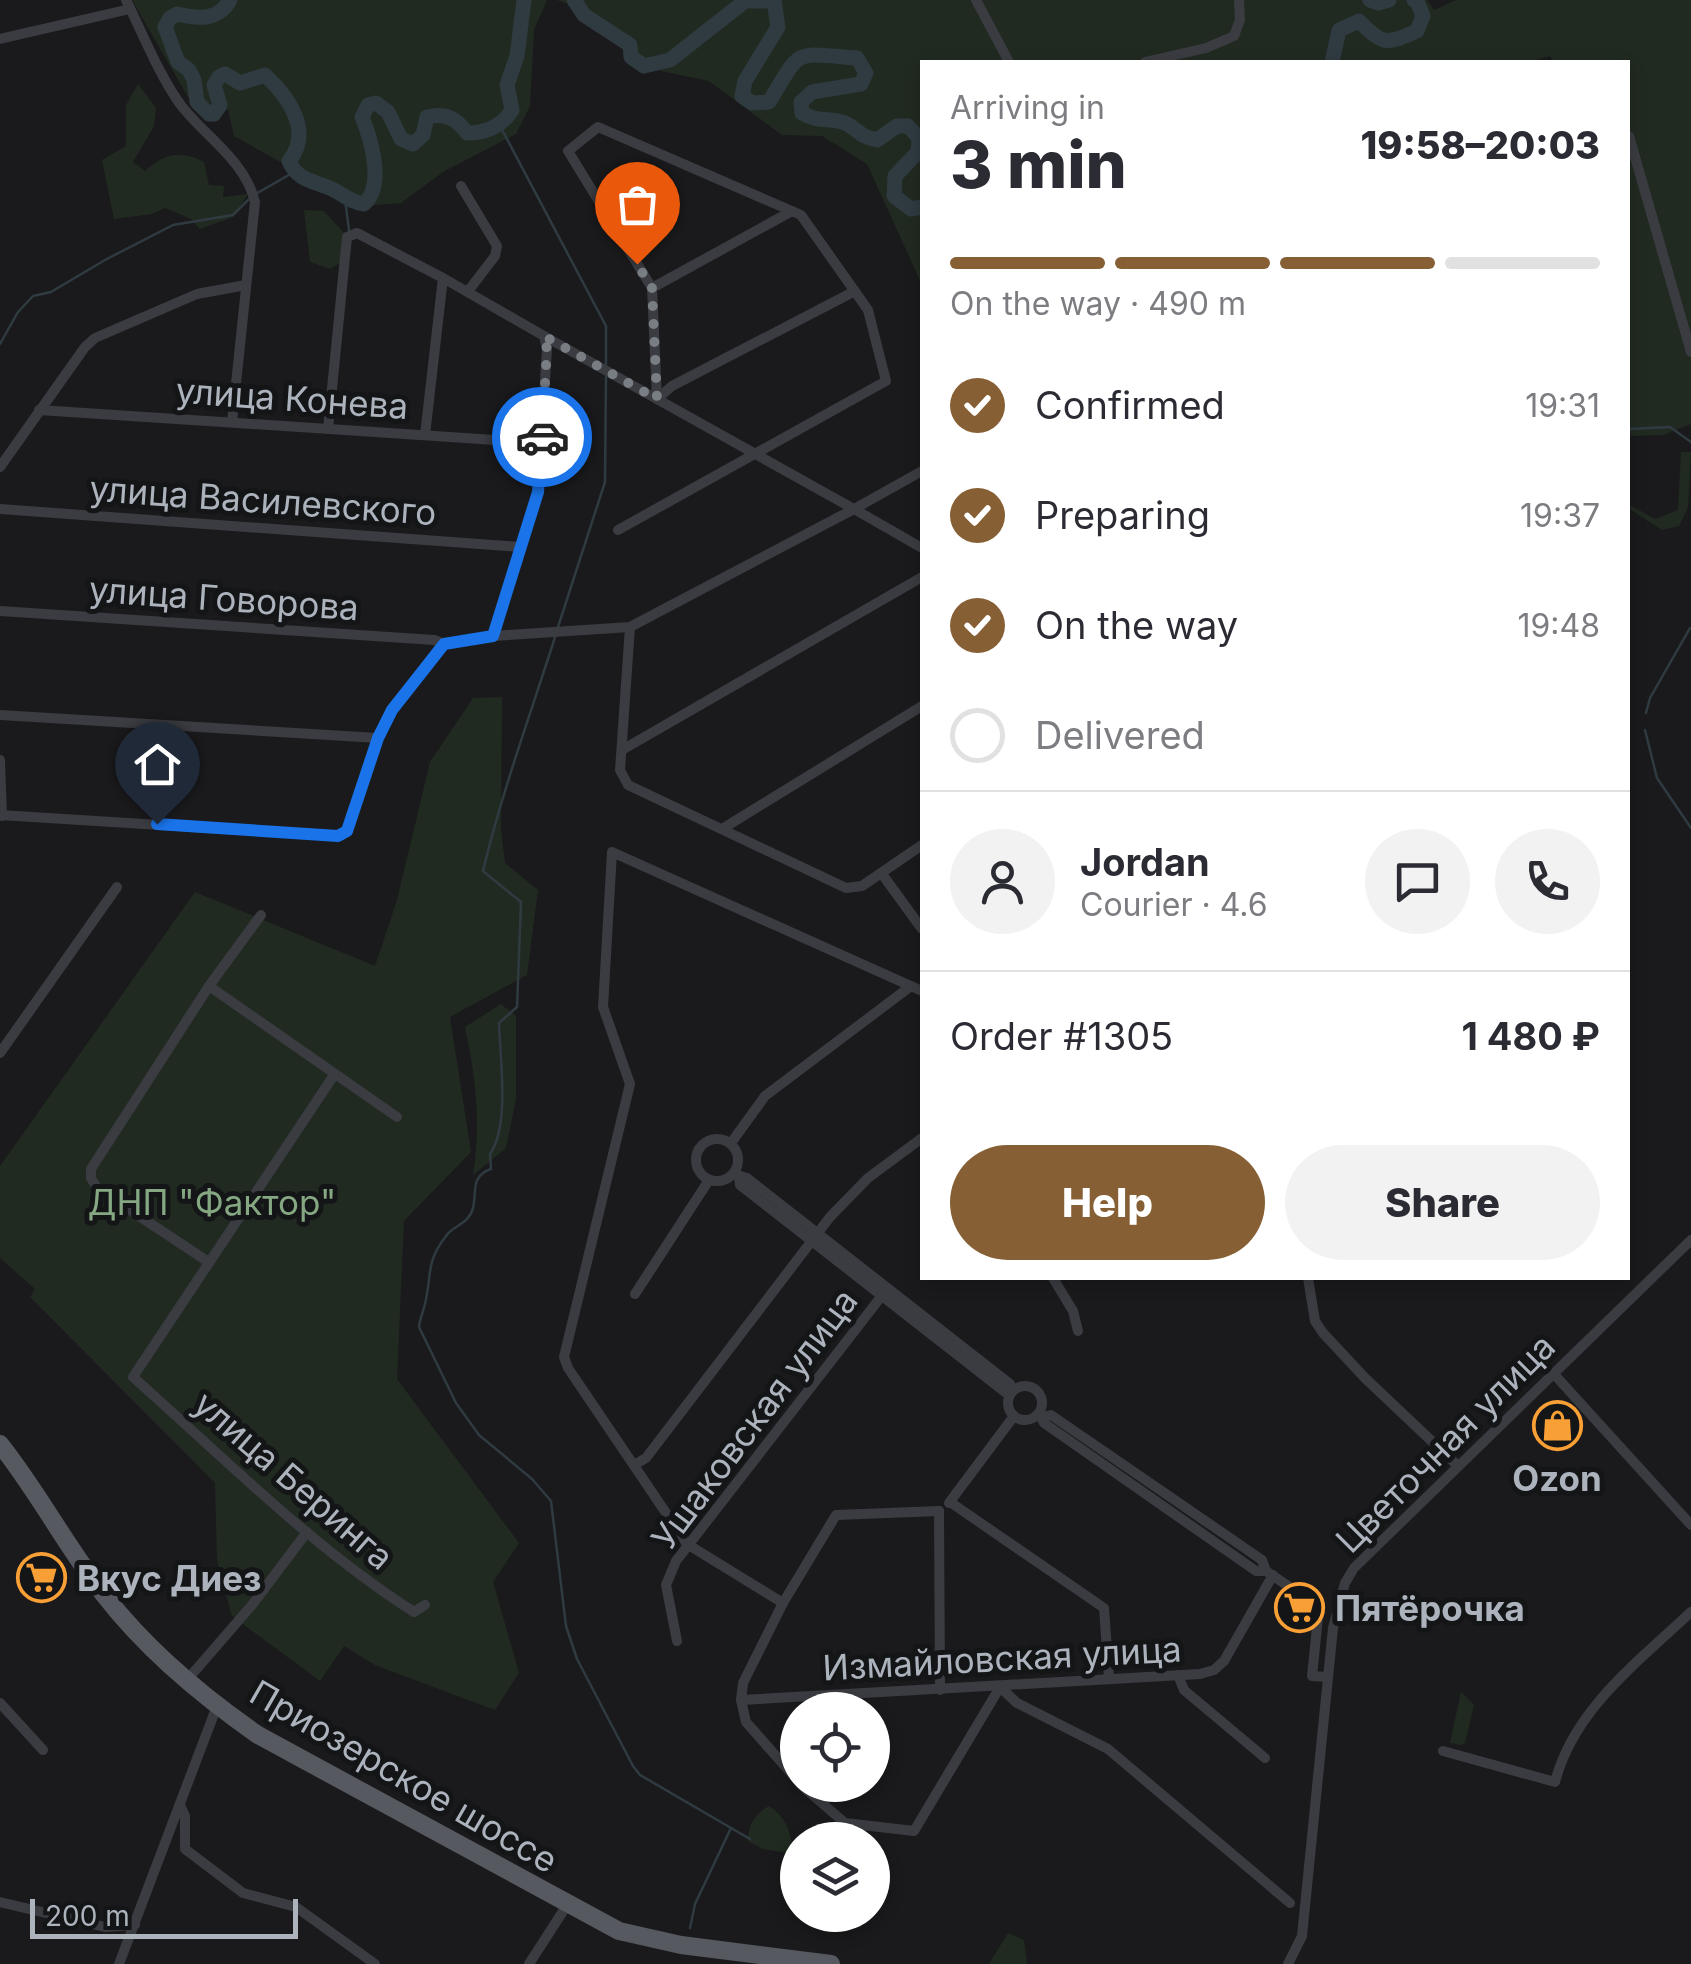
<!DOCTYPE html>
<meta charset="utf-8">
<style>
body{margin:0;font-family:Inter,sans-serif;background:#f2f2f3;color:#2b2b33;height:100vh;display:flex;flex-direction:column;font-size:38px;white-space:nowrap}
*{box-sizing:border-box;margin:0}
p{font-size:32px;color:#7c7c81}
.icon{flex:none;width:55px;height:55px;fill:none;stroke:currentColor;stroke-width:2;stroke-linecap:round;stroke-linejoin:round}
.map{position:relative;flex:1;overflow:hidden}
.side{position:absolute;left:920px;top:60px;width:710px;height:1220px;display:flex;flex-direction:column;background:#fff;border-radius:0px;box-shadow:0 5px 15px #0003}
.side>*{flex:none}
.buttons{position:absolute;left:780px;top:1692px;display:grid;gap:20px}
.buttons a{display:grid;place-items:center;width:110px;height:110px;border-radius:50%;background:#fff;box-shadow:0 5px 15px #0003;font-size:50px}
.scale{position:absolute;left:30px;bottom:25px;width:268px;box-sizing:border-box;padding-left:10px;border:5px solid #acb3bc;border-top:0;font-size:28px;line-height:35px;white-space:nowrap;color:#acb3bc;-webkit-text-stroke:8px #141517;paint-order:stroke}
.pin{position:absolute;display:grid;place-items:center;width:85px;height:85px;color:#fff;margin:-102px -42px;border-radius:50% 50% 50% 0;rotate:-45deg;box-shadow:0 0 10px #0007}
.pin .icon{rotate:45deg}
.courier{position:absolute;display:grid;place-items:center;width:100px;height:100px;margin:-50px;border:8px solid #1a73e8;border-radius:50%;background:#fff;color:#222;box-shadow:0 2px 12px #0007}
.overview em{font-style:normal;font-weight:800}
.overview div{display:flex;flex-direction:column-reverse}
.overview{display:flex;align-items:center;justify-content:space-between;height:170px;padding:0 30px}
h1{font-size:65px;font-weight:800;line-height:75px}
.bar{display:grid;grid-template-columns:repeat(4,1fr);gap:15px 10px;align-content:center;height:120px;padding:0 30px}
.bar i{height:12px;border-radius:8px;background:#e1e1e2}
.bar .current{background:#875f34}
.bar p{grid-column:span 4}
.line{display:flex;align-items:center;gap:25px;padding:0 30px;border-top:2px solid #e1e1e2}
.line div{flex:1}
.round{display:grid;place-items:center;flex:none;width:105px;height:105px;border-radius:52px;background:#f2f2f3}
ol{padding:0 30px;list-style:none}
li{display:flex;align-items:center;gap:30px;height:110px}
li p{margin-inline-start:auto}
li .icon{padding:10px;border-radius:50%;background:#875f34;color:#fff;stroke-width:4}
li:last-child{color:#7c7c81}
li i{width:55px;height:55px;border:5px solid #e1e1e2;border-radius:50%}
.cta{display:flex;gap:20px;margin-top:auto;padding:20px 30px}
.cta a{flex:1;height:115px;border-radius:60px;background:#875f34;color:#fff;font-size:40px;font-weight:800;line-height:115px;text-align:center}
.cta a+a{background:#f2f2f3;color:#2b2b33}
.map>svg:first-child{display:block}
</style>
<div class="map">
<svg width="1691" height="1964" viewBox="0 0 1691 1964">
<rect width="100%" height="100%" fill="#1a1a1c"/>
<g fill="#212a21">
<path d="M132 0H547L534 30 530 106 516 134 443 172 401 203 353 207 340 200 344 190 311 179 234 136 228 109 215 120 204 117 188 97Z"/>
<path d="M557 0H1427L1434 10 1456 0H1691V424L1663 435 1628 436V62H1553L1550 56 1531 62H922V285L867 164 822 136 782 135 709 81 661 71 613 41 577 7Z"/>
<path d="M138 84 156 108 154 126 133 162 145 171C163 154 181 149 204 162L209 185 224 186 223 197 248 194 233 217 200 229 191 219 165 208 152 214 114 219 102 160 126 146V105Z"/>
<path d="M304 210 324 211 344 233 340 263 330 269 310 262Z"/>
<path d="M1681 452H1691L1688 507 1679 526 1662 530 1628 508V504L1655 519 1678 510Z"/>
<path d="M502 697 501 830 505 863 538 890 527 975 450 1017 471 1152 404 1221 397 1379 519 1543 493 1582 519 1673 495 1710 375 1665 344 1646 320 1681 232 1616 217 1561 215 1483 30 1297 35 1289 0 1258V1166L195 892 375 966 397 900 430 762 473 698Z"/>
<path d="M501 1004 516 1016V1099L506 1148 473 1175C481 1121 476 1080 465 1027Z"/>
<path d="M1461 1692 1474 1705 1465 1743 1461 1745 1450 1743Z"/>
<path d="M769 1806C784 1816 789 1827 792 1845L787 1853 763 1849 748 1841C748 1825 755 1813 769 1806Z"/>
<path d="M1008 1933 1024 1940 1027 1964H989Z"/>
</g>
<g fill="none" stroke-linecap="round" stroke-linejoin="round">
<g stroke="#2f3b41" stroke-width="2.5">
<path d="M499 124 606 326V364"/>
<path d="M254 195 294 172"/>
<path d="M345 199 349 230"/>
<path d="M0 344 18 312 33 296 51 292 105 260 173 225 233 215 248 200"/>
<path d="M1628 429 1670 427 1691 442"/>
<path d="M558 627 605 482 606 377"/>
<path d="M556 634C531 713 502 791 483 871L521 902 517 1007 499 1023C500 1059 510 1125 490 1154L491 1169C470 1176 477 1192 473 1208 469 1224 454 1225 446 1236 425 1263 432 1276 425 1304 423 1312 420 1318 419 1327L456 1403 479 1435 532 1479 551 1501 566 1626 577 1659 633 1766 640 1775 750 1839"/>
<path d="M1646 713 1650 698 1690 628"/>
<path d="M1645 730 1657 778 1691 828"/>
<path d="M690 1928 695 1904 731 1828"/>
</g>
<g stroke="#2f3b41" stroke-width="15">
<path d="M230 0C218 21 198 19 177 14L170 18 165 27 178 62 189 70 194 80 197 102 209 114H214L220 105 214 85 219 77 225 74 240 83 265 75C289 97 313 132 289 161 297 181 315 181 332 189 344 195 350 202 364 204 385 186 371 139 362 117L368 105 376 103 388 112 401 139 413 144 423 135 427 117C446 112 457 119 467 133 486 133 502 126 512 110L507 85 517 56 524 0"/>
<path d="M574 0 584 15 630 45 631 57 644 66 670 60 745 1H774L778 27 745 81 742 96 752 103 769 102C802 47 793 53 857 58L866 73 861 84 812 92 801 102 802 113C819 123 830 117 845 123 858 129 858 136 877 140L897 126H908L919 138 918 152 895 176 894 196 911 209 922 207"/>
<path d="M1370 0 1378 3 1389 0"/>
<path d="M1332 62 1339 30 1359 21C1383 45 1386 45 1417 31L1423 16 1417 1 1414 0"/>
</g>
<g stroke="#3a3c41" stroke-width="10">
<path d="M126 0C143 34 158 73 180 104 204 136 245 160 255 202L232 422"/>
<path d="M976 0 1009 62"/>
<path d="M0 39 130 9"/>
<path d="M1145 62 1206 48 1234 36 1240 20 1239 0"/>
<path d="M1629 136 1691 352"/>
<path d="M461 186 497 246 495 256 469 290"/>
<path d="M652 288 792 211"/>
<path d="M544 336 854 509 922 471"/>
<path d="M657 399 672 386 855 291"/>
<path d="M39 410 542 443"/>
<path d="M328 429 347 237 357 233 443 278 425 435"/>
<path d="M0 467 85 347 95 338 197 294 246 285"/>
<path d="M0 509 521 547"/>
<path d="M618 530 886 381 868 310 801 215 598 127 568 151 652 288 657 399"/>
<path d="M922 548 854 509 630 627 620 770 628 785 846 888 862 886 922 845"/>
<path d="M0 611 434 640 444 644"/>
<path d="M493 636 630 627"/>
<path d="M0 715 378 738"/>
<path d="M622 750 922 577"/>
<path d="M0 760 2 816"/>
<path d="M0 815 338 836 347 831 378 738 391 710 444 644 493 636 538 492 547 349 544 336 443 278"/>
<path d="M722 829 922 706"/>
<path d="M882 874 922 929"/>
<path d="M209 986 397 1117"/>
<path d="M0 1053 117 887"/>
<path d="M334 1075 133 1377C223 1457 311 1546 414 1612L425 1605"/>
<circle cx="717" cy="1160" r="21"/>
<path d="M731 1143 765 1096 911 986"/>
<path d="M734 1174 747 1178 1010 1384 1009 1390"/>
<path d="M739 1178 740 1185 1005 1392H1011"/>
<path d="M207 1261 97 1188 91 1178V1169L209 986 261 915"/>
<path d="M1053 1278 1073 1311 1078 1331"/>
<path d="M1308 1278 1315 1321 1323 1333 1365 1378 1458 1466"/>
<path d="M635 1294 709 1180"/>
<path d="M1553 1373 1691 1525"/>
<circle cx="1025" cy="1403" r="17"/>
<path d="M1039 1413 1044 1423 1256 1571H1266L1303 1596"/>
<path d="M1044 1417 1051 1415 1262 1560 1266 1571"/>
<path d="M634 1465 646 1458 830 1217 868 1178 922 1138"/>
<path d="M950 1502 1104 1608 1109 1678"/>
<path d="M949 1503 1014 1416"/>
<path d="M939 1511 940 1690"/>
<path d="M783 1603 687 1544 568 1368 564 1357 630 1084 603 1007 612 852 922 991"/>
<path d="M1315 1604 1319 1607 1312 1676 1328 1677"/>
<path d="M677 1641 666 1585 676 1561 887 1289"/>
<path d="M1178 1675 1184 1690 1265 1758"/>
<path d="M187 1680 252 1605 307 1532"/>
<path d="M741 1700 1200 1674 1214 1670 1224 1661 1273 1575"/>
<path d="M0 1703 43 1750"/>
<path d="M1443 1751 1555 1782C1574 1709 1638 1662 1691 1612"/>
<path d="M798 1781 746 1722 741 1700 743 1683 783 1603 836 1515 939 1511"/>
<path d="M801 1785 845 1823 914 1831 1000 1687 1017 1703 1108 1749 1290 1903"/>
<path d="M180 1805 185 1816V1849L243 1893 296 1907 375 1964"/>
<path d="M0 1902 105 1927 135 1925"/>
<path d="M119 1964 217 1706"/>
<path d="M529 1964 567 1905"/>
<path d="M1288 1964 1302 1936 1333 1628 1345 1583 1354 1568 1691 1240"/>
</g>
<path stroke="#565a60" stroke-width="18" d="M0 1444C39 1493 67 1548 105 1596 147 1650 202 1696 258 1735L619 1931 681 1945 831 1964"/>
</g>
<g fill="none" stroke-linecap="round" stroke-linejoin="round">
<path stroke="#797d84" stroke-width="10" stroke-dasharray="0 18" d="M542 437 547 349 544 336 657 399 652 288 637 264"/>
<path stroke="#1a73e8" stroke-width="12" d="M157 824 338 836 347 831 378 738 392 710 444 644 493 636 538 492 542 437"/>
</g>
<defs>
<symbol id="shop-ring" viewBox="-11 -11 22 22"><circle r="9.5" fill="#141517" stroke="#f89f36" stroke-width="1.5"/><path d="M-5-2.5h2.3a2.7 3.5 0 0 1 5.4 0H5L5.5 6h-11ZM-1.5-2.5h3a1.5 2.3 0 0 0-3 0Z" fill="#f89f36"/></symbol>
<symbol id="supermarket-ring" viewBox="-11 -11 22 22"><circle r="9.5" fill="#141517" stroke="#f89f36" stroke-width="1.5"/><path d="M-6-5.5h2.5l.6 2H6L4.5 2H-2.5L-4.4-4H-6ZM-1.5 3.2a1.3 1.3 0 1 0 .1 0ZM3 3.2a1.3 1.3 0 1 0 .1 0Z" fill="#f89f36"/></symbol>
</defs>
<g fill-rule="evenodd">
<use href="#shop-ring" x="1530" y="1398" width="55" height="55"/>
<use href="#supermarket-ring" x="14" y="1550" width="55" height="55"/>
<use href="#supermarket-ring" x="1272" y="1580" width="55" height="55"/>
</g>
<g text-anchor="middle" dominant-baseline="central" stroke-width="10" stroke-linejoin="round" paint-order="stroke">
<g font-size="35" fill="#acb3bc" stroke="#141517">
<text transform="translate(292 398) rotate(4)">улица Конева</text>
<text transform="translate(263 500) rotate(4)">улица Василевского</text>
<text transform="translate(224 598) rotate(4)">улица Говорова</text>
<text transform="translate(754 1419) rotate(-53)">Ушаковская улица</text>
<text transform="translate(1445 1443) rotate(-45)">Цветочная улица</text>
<text transform="translate(294 1480) rotate(41)">улица Беринга</text>
<text transform="translate(1002 1658) rotate(-3)">Измайловская улица</text>
<text transform="translate(404 1776) rotate(30)">Приозерское шоссе</text>
</g>
<g font-size="35" fill="#85a782" stroke="#141517">
<text x="212" y="1202">ДНП "Фактор"</text>
</g>
<g font-size="35" font-weight="bold" fill="#acb3bc" stroke="#141517" text-anchor="start">
<text x="1557" y="1478" text-anchor="middle">Ozon</text>
<text x="77" y="1578">Вкус Диез</text>
<text x="1335" y="1608">Пятёрочка</text>
</g>
</g>
</svg>
<div class="buttons">
<a><svg class="icon" aria-label="locate" viewBox="0 0 24 24"><circle cx="12" cy="12" r="6"/><path d="M12 2v4M12 18v4M2 12h4M18 12h4"/></svg></a>
<a><svg class="icon" aria-label="layers" viewBox="0 0 24 24"><path d="M12 4l9 5-9 5-9-5zM3 14l9 5 9-5"/></svg></a>
</div>
<div class="scale">200 m</div>
<div class="pin" style="left:637px;top:264px;background:#ea580c"><svg class="icon" aria-label="bag" viewBox="0 0 24 24"><path d="M5 8h14l-1 12H6zM9 8a3 3 0 0 1 6 0"/></svg></div>
<div class="pin" style="left:157px;top:824px;background:#1f2937"><svg class="icon" aria-label="home" viewBox="0 0 24 24"><path d="M3 11l9-7 9 7M6 9v11h12V9"/></svg></div>
<div class="courier" style="left:542px;top:437px"><svg class="icon" aria-label="car" viewBox="0 0 24 24"><path d="M5 17H2v-5l4-1 3-4h7l3 4 3 1v5h-3M9 17h6M6 11h13"/><circle cx="7" cy="17" r="2"/><circle cx="17" cy="17" r="2"/></svg></div>
<section class="side">
<div class="overview"><div><h1>3 min</h1><p>Arriving in</p></div><em>19:58–20:03</em></div>
<div class="bar"><i class="current"></i><i class="current"></i><i class="current"></i><i></i><p>On the way · 490 m</p></div>
<ol>
<li><svg class="icon" aria-label="check" viewBox="0 0 24 24"><path d="M5 12l5 5 9-10"/></svg>Confirmed<p>19:31</p></li>
<li><svg class="icon" aria-label="check" viewBox="0 0 24 24"><path d="M5 12l5 5 9-10"/></svg>Preparing<p>19:37</p></li>
<li><svg class="icon" aria-label="check" viewBox="0 0 24 24"><path d="M5 12l5 5 9-10"/></svg>On the way<p>19:48</p></li>
<li><i></i>Delivered</li>
</ol>
<div class="line" style="height:180px"><a class="round"><svg class="icon" aria-label="person" viewBox="0 0 24 24"><circle cx="12" cy="8" r="4"/><path d="M4 21q1-7 8-7t8 7"/></svg></a><div><b>Jordan</b><p>Courier · 4.6</p></div><a class="round"><svg class="icon" aria-label="chat" viewBox="0 0 24 24"><path d="M4 5h16v11H9l-5 4z"/></svg></a><a class="round"><svg class="icon" aria-label="phone" viewBox="0 0 24 24"><path d="M5 4h4l2 5-3 2q2 4 5 5l2-3 5 2v4C11 20 4 13 5 4z"/></svg></a></div>
<div class="line" style="height:130px"><div>Order #1305</div><b>1 480 ₽</b></div>
<div class="cta"><a>Help</a><a>Share</a></div>
</section>
</div>
